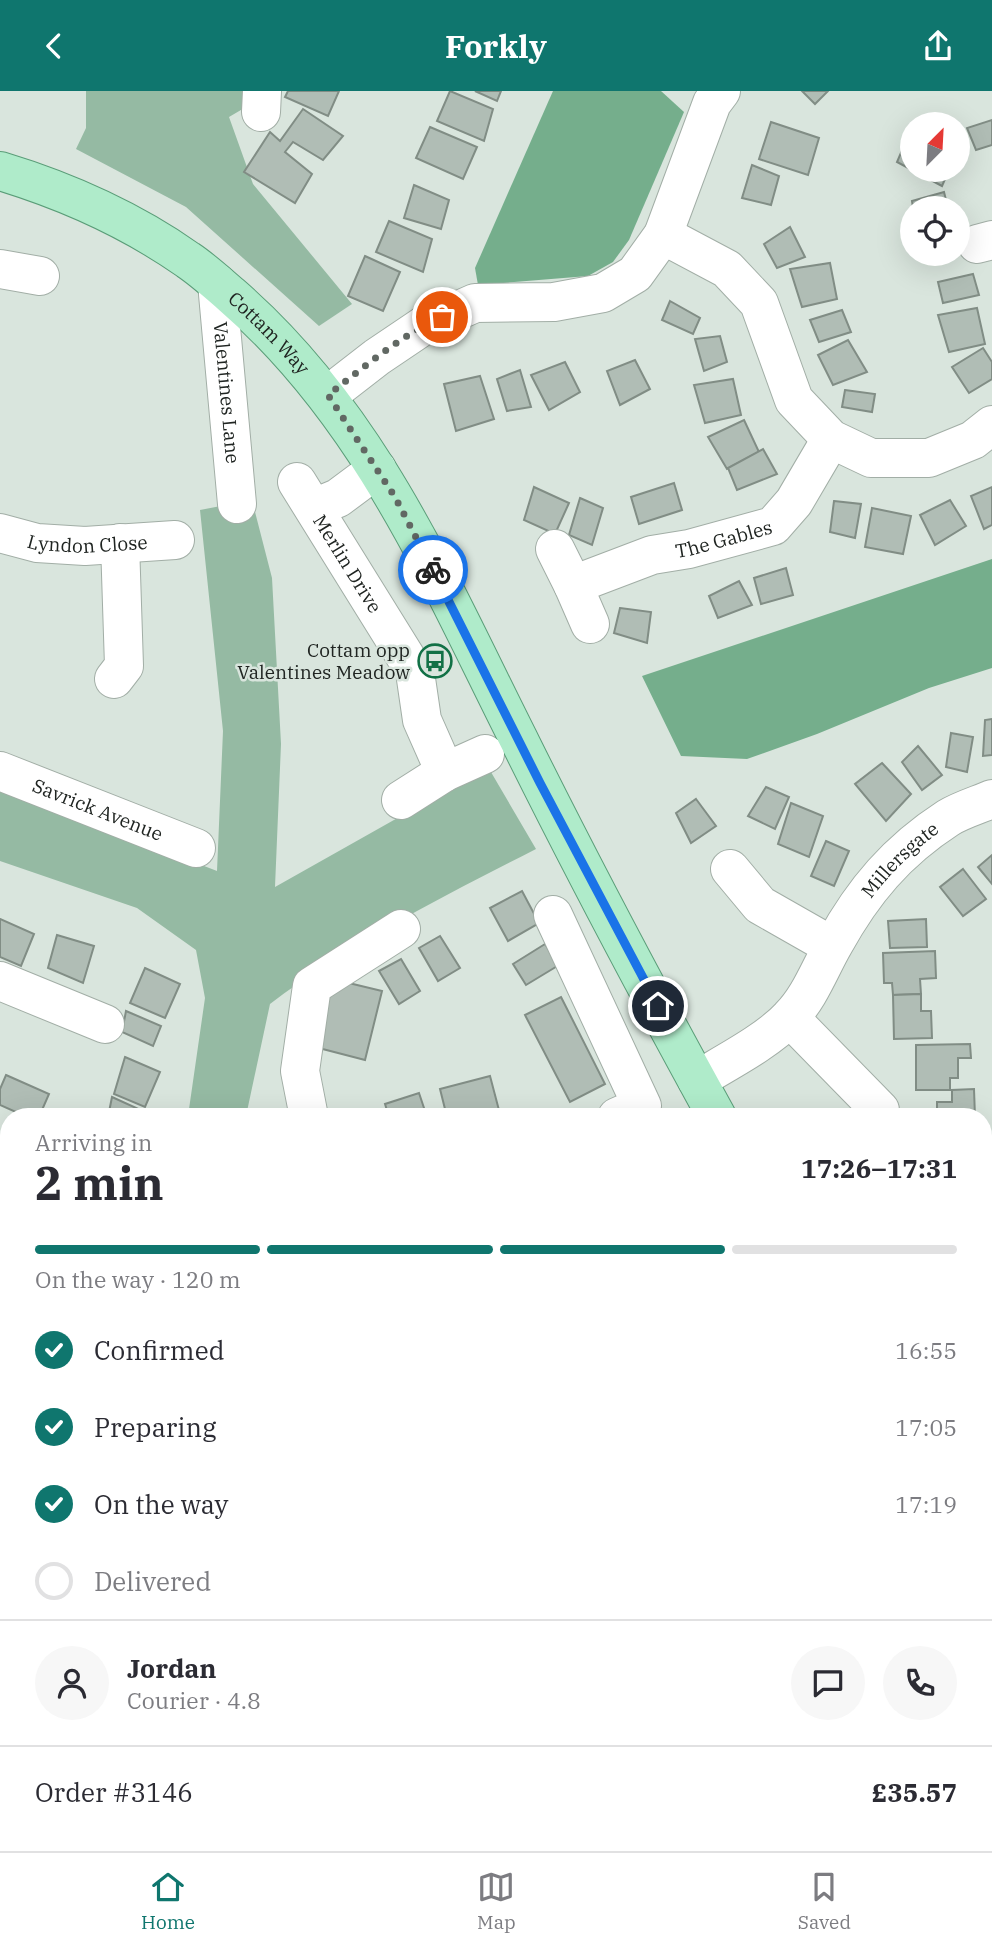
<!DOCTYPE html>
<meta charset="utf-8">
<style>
body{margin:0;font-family:"IBM Plex Serif",serif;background:#f7f7f7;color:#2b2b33;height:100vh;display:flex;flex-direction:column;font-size:26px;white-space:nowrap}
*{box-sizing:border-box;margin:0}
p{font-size:23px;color:#7c7c81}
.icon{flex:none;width:38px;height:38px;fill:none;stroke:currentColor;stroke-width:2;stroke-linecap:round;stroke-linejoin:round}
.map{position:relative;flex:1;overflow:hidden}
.details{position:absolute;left:0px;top:1017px;width:992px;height:744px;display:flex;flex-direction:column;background:#fff;border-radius:28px 28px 0 0;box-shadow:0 7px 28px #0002}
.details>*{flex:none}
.needle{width:46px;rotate:24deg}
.controls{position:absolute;left:900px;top:21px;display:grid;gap:14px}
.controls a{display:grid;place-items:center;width:70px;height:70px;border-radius:50%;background:#fff;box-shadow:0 7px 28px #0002;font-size:35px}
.pin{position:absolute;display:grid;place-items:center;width:60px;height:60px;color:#fff;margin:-30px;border:4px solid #fff;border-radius:50%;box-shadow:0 2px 7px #0007}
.courier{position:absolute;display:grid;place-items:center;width:70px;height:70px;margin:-35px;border:5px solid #1a73e8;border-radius:50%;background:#fff;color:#222;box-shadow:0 2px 9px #0007}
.summary em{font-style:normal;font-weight:700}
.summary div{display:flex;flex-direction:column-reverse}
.summary{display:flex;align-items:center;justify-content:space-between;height:119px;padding:0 35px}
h1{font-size:46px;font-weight:700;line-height:52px}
.bar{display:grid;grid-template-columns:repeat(4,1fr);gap:10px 7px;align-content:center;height:84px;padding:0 35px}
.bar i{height:9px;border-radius:5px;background:#e1e1e2}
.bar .active{background:#0f766e}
.bar p{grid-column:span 4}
.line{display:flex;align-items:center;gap:18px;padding:0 35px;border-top:2px solid #e1e1e2}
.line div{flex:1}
.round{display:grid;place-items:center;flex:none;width:74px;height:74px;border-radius:37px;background:#f7f7f7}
ol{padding:0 35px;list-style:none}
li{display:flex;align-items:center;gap:21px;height:77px}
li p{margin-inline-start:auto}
li .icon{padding:7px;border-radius:50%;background:#0f766e;color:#fff;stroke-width:4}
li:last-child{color:#7c7c81}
li i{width:38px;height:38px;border:4px solid #e1e1e2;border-radius:50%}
header{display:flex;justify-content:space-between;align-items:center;height:91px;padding:0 35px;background:#0f766e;color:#fff;font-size:32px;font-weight:700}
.tabs{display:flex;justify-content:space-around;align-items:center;height:98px;border-top:2px solid #e1e1e2;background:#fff;font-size:19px;color:#7c7c81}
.tabs a{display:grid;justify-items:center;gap:4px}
.tabs .active{color:#0f766e}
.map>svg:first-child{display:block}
</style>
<header><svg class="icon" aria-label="back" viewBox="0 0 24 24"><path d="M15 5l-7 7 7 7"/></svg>Forkly<svg class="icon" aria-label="share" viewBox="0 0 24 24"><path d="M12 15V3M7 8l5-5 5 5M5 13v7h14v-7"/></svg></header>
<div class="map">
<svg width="992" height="1760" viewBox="0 0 992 1760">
<rect width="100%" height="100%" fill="#d9e5dd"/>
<g fill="#95baa3">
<path d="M86 0H246V16L229 26 253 93 352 213 319 235 186 116 76 58 86 37Z"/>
<path d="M226 414 254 417 272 487 281 653 275 796 488 676 536 758C444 805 352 851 270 913L246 1025H188L205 907 196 859 137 817 0 770V696L217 780 223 640 200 419Z"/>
<path d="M9 1412V1621L0 1616V1414Z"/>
<path d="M984 1427 992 1433V1760H885L886 1752H984Z"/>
<path d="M0 1712 9 1717V1752H71L83 1760H0Z"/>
</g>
<g fill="#75ae8c">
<path d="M553 0H661L684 21 629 149 613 171 588 185 478 194 475 177Z"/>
<path d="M992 468V577L929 597 817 643 747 668 681 665 642 585Z"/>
</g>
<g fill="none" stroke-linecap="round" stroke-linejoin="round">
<g stroke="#a0dbb7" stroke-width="30">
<path d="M0 1660 9 1664"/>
<path d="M173 1752 188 1760"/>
</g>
</g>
<g fill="#b0bdb5" stroke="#818d85" stroke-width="2">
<path d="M288 0H339L328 25 285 6Z"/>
<path d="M450 0 493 18 484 50 437 30Z"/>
<path d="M475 0H501L497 10Z"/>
<path d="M802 0H828L815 13Z"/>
<path d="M303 18 343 45 323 69 293 51 285 61 312 83 295 112 244 81 270 41 280 50Z"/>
<path d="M992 29V54L976 59 967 37Z"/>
<path d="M771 31 819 47 808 84 759 68Z"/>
<path d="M430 36 477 56 463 88 416 67Z"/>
<path d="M912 36V79H949L942 95 897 71Z"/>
<path d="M752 74 779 85 771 114 742 107Z"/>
<path d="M414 94 449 109 441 138 404 127Z"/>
<path d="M944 101 948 117H913L912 110Z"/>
<path d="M389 130 432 148 423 181 376 161Z"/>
<path d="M790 136 805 166 777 177 764 153Z"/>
<path d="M365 165 400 181 383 220 348 205Z"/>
<path d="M830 172 837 208 802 216 790 178Z"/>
<path d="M973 183 979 204 943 212 938 191Z"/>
<path d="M670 210 700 227 693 243 662 229Z"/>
<path d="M977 217 985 253 949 261 938 224Z"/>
<path d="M842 219 851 241 819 251 810 229Z"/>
<path d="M720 245 727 271 704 280 695 248Z"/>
<path d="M848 249 867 281 833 294 818 264Z"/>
<path d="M983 257 992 271V288L969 302 952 276Z"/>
<path d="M635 269 650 298 620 314 607 280Z"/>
<path d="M565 271 580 301 549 319 531 284Z"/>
<path d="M520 279 531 316 507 320 497 288Z"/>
<path d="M480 285 494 328 456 340 444 293Z"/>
<path d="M733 288 741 324 705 332 694 294Z"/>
<path d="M845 299 875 303 872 321 842 316Z"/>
<path d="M744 329 759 361 727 378 708 346Z"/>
<path d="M763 358 777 383 737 399 728 377Z"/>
<path d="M674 392 682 419 639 433 631 406Z"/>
<path d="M534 396 569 412 555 443 524 429Z"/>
<path d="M992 396V434L984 438 971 405Z"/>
<path d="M580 407 603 417 592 454 569 444Z"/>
<path d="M950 409 966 435 935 454 920 424Z"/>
<path d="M834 410 861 413 855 447 830 441Z"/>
<path d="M872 417 911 425 903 463 865 456Z"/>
<path d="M786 477 793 504 761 513 754 487Z"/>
<path d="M739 490 752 514 718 527 709 505Z"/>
<path d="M620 517 651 521 647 552 614 542Z"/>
<path d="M992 628V664L983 665 985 629Z"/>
<path d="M951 642 973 646 967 681 946 676Z"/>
<path d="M918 655 942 684 922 699 902 671Z"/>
<path d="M882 672 911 703 886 730 855 693Z"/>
<path d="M766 696 789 706 775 738 748 725Z"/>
<path d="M696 708 716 735 691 752 676 722Z"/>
<path d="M791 712 823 725 809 766 778 753Z"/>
<path d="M826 750 849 760 834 795 811 785Z"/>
<path d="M992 764V793L978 776Z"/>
<path d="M963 778 986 808 963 825 940 796Z"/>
<path d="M522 800 539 832 508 850 490 817Z"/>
<path d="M0 828 34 843 21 875 0 866Z"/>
<path d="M926 828 927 856 890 857 888 830Z"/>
<path d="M57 844 94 855 83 892 48 877Z"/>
<path d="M440 845 460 877 438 890 419 857Z"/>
<path d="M545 853 559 874 526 894 513 873Z"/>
<path d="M935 860 936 887 920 888 921 903 893 904 892 892H884L883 862Z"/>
<path d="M401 868 420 900 399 913 379 880Z"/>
<path d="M145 877 180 893 165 927 130 912Z"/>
<path d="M328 887 382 900 365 969 311 955Z"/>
<path d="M921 903V920H931L932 947 894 948 893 904Z"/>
<path d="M561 906 605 993 570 1011 525 924Z"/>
<path d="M126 920 161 935 153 955 122 941Z"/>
<path d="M970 953 971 967H958V987H950V999H916V954Z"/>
<path d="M125 966 160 981 145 1016 114 1003Z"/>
<path d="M6 984 49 1003 39 1026H27L0 1014V998Z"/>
<path d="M490 985 500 1023 490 1026H447L440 998Z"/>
<path d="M974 998 975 1026H937V1011H952V999Z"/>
<path d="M419 1002 427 1026H389L385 1013Z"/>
<path d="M112 1006 143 1020 142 1026H108Z"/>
<path d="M9 1127V1161L0 1158V1142Z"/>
<path d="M9 1249V1286L0 1287V1250Z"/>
<path d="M0 1312H9V1373L0 1375Z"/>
<path d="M543 1752H583L580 1760H541Z"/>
<path d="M647 1752H707L708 1754 692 1760H650Z"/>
</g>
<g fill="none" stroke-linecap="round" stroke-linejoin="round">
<defs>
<g id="minor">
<path d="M261 21 262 0"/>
<path d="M663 144 727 178 759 212 794 309 831 348 871 367H929L973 349 992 334"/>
<path d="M977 153 992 149"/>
<path d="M0 178 40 185"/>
<path id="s1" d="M217 192 237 413"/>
<path d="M328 304 377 266 423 235 475 212 554 211 603 202 635 183 663 144 712 12 721 0"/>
<path id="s2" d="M297 391 415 581 422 629 445 681"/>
<path d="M314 417 338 407 377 378"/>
<path id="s3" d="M0 442 37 452 85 455 175 449"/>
<path d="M555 458 573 494 590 533"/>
<path id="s4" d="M573 494 652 464 689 458 773 435 794 411 831 348"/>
<path d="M114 588 124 575 120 452"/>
<path id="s5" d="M0 680 196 757"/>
<path d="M401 709 445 681 485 663"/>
<path d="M730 778 760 814 832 855"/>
<path d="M553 824 642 1015 617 1026"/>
<path d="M0 890 105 933"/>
<path d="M790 927 880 1019"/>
<path id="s6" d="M697 989C725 972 768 950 790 926 810 906 820 877 834 853 863 800 897 760 948 727 961 719 978 714 992 708"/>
<path d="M309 1026 300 980 312 895 401 838"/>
<path d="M0 1209 9 1213"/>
<path d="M392 1752 414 1760"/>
<path d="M512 1760 514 1752"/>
<path d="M814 1760 829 1752"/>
</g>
<g id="major">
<path id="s7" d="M0 80C66 100 131 129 188 169 203 179 217 192 231 204 372 326 440 493 522 655 584 780 650 904 717 1026"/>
<path d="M984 1364 992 1371"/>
</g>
</defs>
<use href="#minor" stroke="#a2aea6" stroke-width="40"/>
<use href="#major" stroke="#5a9d78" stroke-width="40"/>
<use href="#minor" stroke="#fff" stroke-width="38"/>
<use href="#major" stroke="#afebca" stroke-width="38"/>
</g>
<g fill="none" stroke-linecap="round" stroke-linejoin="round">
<path stroke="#616863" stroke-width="7" stroke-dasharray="0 12.6" d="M433 479 395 406 328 304C364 276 400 245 442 226"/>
<path stroke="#1a73e8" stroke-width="9" d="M433 479 540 692 658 915"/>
</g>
<defs>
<symbol id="bus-ring" viewBox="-11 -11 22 22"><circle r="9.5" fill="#d9e5dd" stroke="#127146" stroke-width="1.5"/><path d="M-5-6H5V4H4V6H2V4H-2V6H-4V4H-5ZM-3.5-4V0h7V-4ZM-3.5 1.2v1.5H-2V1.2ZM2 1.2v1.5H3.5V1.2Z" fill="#127146"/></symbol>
</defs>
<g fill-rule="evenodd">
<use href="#bus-ring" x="416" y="551" width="38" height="38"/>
</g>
<g text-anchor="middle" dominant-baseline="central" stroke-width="5" stroke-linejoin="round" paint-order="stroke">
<g font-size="19" fill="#202522" stroke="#d9e5dd">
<text stroke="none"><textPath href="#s7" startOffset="318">Cottam Way</textPath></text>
<text stroke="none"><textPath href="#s1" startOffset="110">Valentines Lane</textPath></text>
<text stroke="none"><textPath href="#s4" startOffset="158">The Gables</textPath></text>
<text stroke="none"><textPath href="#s3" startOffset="89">Lyndon Close</textPath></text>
<text stroke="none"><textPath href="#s2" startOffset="96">Merlin Drive</textPath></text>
<text stroke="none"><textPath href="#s5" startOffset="105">Savrick Avenue</textPath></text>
<text stroke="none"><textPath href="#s6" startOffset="306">Millersgate</textPath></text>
</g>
<g font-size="19" fill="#202522" stroke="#d9e5dd" text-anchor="end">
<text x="410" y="559">Cottam opp<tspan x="410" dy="22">Valentines Meadow</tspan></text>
</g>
</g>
</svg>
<div class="controls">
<a><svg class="needle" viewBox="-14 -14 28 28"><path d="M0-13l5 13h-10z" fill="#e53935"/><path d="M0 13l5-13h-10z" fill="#7c7c81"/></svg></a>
<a><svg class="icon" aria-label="locate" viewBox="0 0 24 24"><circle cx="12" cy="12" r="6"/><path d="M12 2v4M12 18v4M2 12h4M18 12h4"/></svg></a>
</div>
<div class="pin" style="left:442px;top:226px;background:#ea580c"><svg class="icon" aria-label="bag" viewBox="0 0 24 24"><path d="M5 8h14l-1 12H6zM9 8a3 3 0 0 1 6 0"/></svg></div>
<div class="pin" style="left:658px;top:915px;background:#1f2937"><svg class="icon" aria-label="home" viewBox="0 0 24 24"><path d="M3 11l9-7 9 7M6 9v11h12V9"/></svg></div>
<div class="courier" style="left:433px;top:479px"><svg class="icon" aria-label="bike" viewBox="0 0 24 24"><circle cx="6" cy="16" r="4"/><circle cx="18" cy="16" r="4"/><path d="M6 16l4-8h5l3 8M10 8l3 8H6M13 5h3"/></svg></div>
<section class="details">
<div class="summary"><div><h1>2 min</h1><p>Arriving in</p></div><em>17:26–17:31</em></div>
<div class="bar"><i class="active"></i><i class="active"></i><i class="active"></i><i></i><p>On the way · 120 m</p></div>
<ol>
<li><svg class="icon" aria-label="check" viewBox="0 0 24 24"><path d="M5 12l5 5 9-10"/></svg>Confirmed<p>16:55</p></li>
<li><svg class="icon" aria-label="check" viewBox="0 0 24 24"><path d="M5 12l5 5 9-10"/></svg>Preparing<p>17:05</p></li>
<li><svg class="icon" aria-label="check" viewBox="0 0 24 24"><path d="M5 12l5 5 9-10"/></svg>On the way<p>17:19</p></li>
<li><i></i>Delivered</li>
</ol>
<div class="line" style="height:126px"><a class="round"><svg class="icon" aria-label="person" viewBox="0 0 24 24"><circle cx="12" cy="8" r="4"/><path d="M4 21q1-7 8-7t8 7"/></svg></a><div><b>Jordan</b><p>Courier · 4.8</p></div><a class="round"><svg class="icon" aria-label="chat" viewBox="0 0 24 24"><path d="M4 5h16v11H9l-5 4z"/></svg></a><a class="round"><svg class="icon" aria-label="phone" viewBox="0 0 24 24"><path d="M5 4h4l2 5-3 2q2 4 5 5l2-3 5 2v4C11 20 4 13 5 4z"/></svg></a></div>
<div class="line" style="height:91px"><div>Order #3146</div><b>£35.57</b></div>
</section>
</div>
<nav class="tabs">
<a class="active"><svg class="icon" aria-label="home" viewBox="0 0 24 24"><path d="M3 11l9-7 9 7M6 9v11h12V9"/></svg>Home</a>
<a><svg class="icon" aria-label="map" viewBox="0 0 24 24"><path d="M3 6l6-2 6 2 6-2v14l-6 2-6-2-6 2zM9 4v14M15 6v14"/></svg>Map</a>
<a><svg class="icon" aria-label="saved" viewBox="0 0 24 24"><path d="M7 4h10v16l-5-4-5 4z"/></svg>Saved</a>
</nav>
